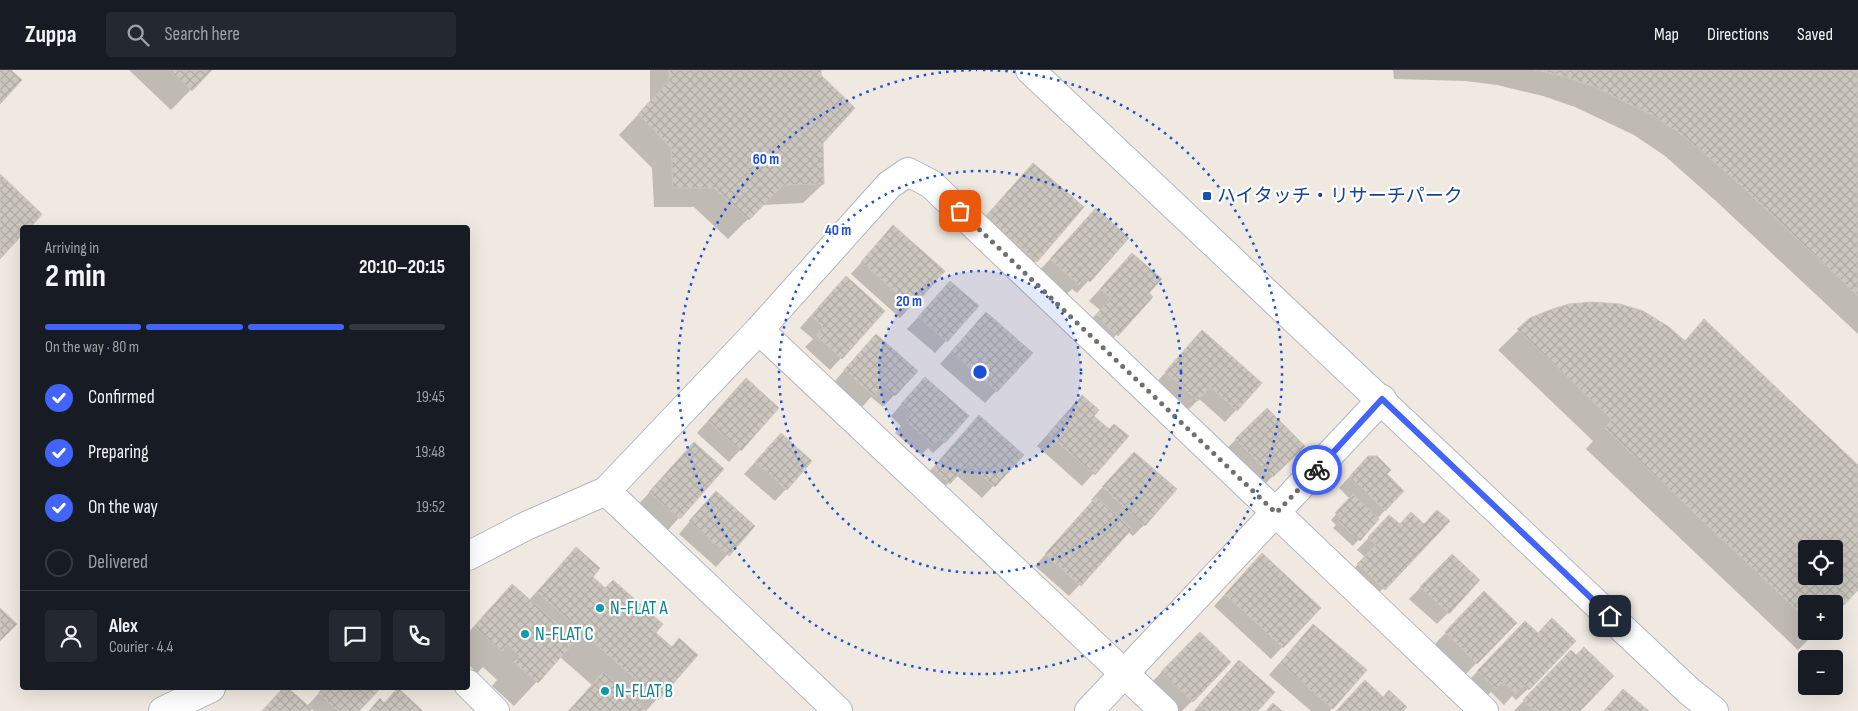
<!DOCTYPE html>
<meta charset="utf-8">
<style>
body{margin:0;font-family:"Sofia Sans Condensed","Noto Sans JP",sans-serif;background:#242831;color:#f1f3f6;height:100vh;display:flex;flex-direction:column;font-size:19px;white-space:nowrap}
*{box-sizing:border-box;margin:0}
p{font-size:16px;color:#9ea1a6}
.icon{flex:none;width:28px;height:28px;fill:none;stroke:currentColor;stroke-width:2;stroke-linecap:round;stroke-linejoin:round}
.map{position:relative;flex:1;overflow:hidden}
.sheet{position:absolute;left:20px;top:155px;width:450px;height:465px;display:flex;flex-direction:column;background:#171b24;border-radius:5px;box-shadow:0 5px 20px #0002}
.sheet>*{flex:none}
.buttons{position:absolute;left:1798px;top:470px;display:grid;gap:10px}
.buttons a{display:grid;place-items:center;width:45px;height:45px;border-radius:5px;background:#171b24;box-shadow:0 5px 20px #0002;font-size:25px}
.pin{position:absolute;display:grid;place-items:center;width:42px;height:42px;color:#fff;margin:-21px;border-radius:10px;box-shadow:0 2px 8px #0006}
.courier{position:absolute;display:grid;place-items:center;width:50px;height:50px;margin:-25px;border:4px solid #4264fb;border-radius:50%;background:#fff;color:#222;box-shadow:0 1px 6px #0007}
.headline em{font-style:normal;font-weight:700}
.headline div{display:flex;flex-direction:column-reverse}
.headline{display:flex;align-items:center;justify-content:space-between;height:85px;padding:0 25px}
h1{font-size:32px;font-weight:700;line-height:38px}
.bar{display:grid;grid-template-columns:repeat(4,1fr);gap:8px 5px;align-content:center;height:60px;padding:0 25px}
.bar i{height:6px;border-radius:4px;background:#363941}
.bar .selected{background:#4264fb}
.bar p{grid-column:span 4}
.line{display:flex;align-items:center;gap:12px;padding:0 25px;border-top:1px solid #363941}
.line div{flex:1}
.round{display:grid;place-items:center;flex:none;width:52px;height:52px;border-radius:5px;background:#242831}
ol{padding:0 25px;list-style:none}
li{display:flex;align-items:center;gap:15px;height:55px}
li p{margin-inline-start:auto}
li .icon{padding:5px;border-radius:50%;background:#4264fb;color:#fff;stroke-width:4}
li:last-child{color:#9ea1a6}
li i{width:28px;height:28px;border:2px solid #363941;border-radius:50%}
header{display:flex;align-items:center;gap:30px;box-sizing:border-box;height:70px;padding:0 25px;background:#171b24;border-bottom:1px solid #363941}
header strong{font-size:24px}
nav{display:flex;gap:28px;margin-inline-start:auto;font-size:18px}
.search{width:350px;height:45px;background:#242831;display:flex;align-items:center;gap:12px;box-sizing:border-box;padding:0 18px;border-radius:5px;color:#9ea1a6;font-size:19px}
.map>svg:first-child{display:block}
</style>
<header>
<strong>Zuppa</strong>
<div class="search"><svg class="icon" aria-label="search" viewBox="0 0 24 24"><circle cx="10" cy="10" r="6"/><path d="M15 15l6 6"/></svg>Search here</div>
<nav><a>Map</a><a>Directions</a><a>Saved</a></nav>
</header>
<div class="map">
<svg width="1858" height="641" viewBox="0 0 1858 641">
<defs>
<pattern id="building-cross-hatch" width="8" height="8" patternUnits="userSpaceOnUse" patternTransform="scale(1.25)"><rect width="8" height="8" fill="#cbc7bf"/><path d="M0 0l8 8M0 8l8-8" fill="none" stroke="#afaba4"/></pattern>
</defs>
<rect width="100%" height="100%" fill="#efe9e1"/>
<g fill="#0003" fill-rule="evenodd">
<path d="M129 0H210L171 40Z"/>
<path d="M650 0H820L823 114 803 133 762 135 728 169 694 137H654L652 98 619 65 650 32Z"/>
<path d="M1393 0H1858V264L1717 132 1665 86 1634 65 1575 37 1543 26 1497 15 1466 11 1394 9Z"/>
<path d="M1022 106 1036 191 1024 202 975 158Z"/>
<path d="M1085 151 1128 168 1077 223 1072 219 1066 225 1039 201Z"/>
<path d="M882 169 943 201 900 248 851 204Z"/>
<path d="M1121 196 1151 227 1105 277 1084 258 1100 240 1089 231Z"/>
<path d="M950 213 977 237 935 283 907 259Z"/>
<path d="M834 219 841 288 830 300 805 277 813 269 800 258Z"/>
<path d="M986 243 1031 283 985 333 940 294Z"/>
<path d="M1530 249 1684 272 1704 251 1858 397V518L1834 543V534H1806V561H1817L1798 580 1586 379 1593 371 1498 280ZM1806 479H1834V506H1806Z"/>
<path d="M1191 274 1261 313 1225 352 1199 329 1186 342 1155 314Z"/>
<path d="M865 277 894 325 883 337 871 327 862 337 834 312Z"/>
<path d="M914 320 945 372 933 383 928 378 921 385 895 363 901 356 891 346Z"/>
<path d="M734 321 740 380 729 392 697 363Z"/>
<path d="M1071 339 1092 346 1109 361 1127 366 1082 416 1037 376Z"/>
<path d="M1267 340 1303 376 1261 418 1224 381Z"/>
<path d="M968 358 1022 385 982 428 956 405 937 425 921 411Z"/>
<path d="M694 373 723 399 668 460 638 435Z"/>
<path d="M769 377 786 419 775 431 744 404Z"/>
<path d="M1368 387 1402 421 1353 476 1333 458 1336 455 1331 450 1350 429 1339 418Z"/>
<path d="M1122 395 1144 455 1133 466 1128 462 1069 526 1035 496 1094 431 1091 430Z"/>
<path d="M704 435 754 456 716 497 679 464Z"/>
<path d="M1448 451 1372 530 1347 506 1365 487 1357 480 1378 458 1423 455Z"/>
<path d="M576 479 591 507 671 578 696 586 646 641H568L592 615 560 587 514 636 492 616 497 610 483 597 477 603 468 594V563L489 539 512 515 529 530Z"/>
<path d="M1452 486 1448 543 1437 554 1409 529Z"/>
<path d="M1250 497 1319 538 1271 589 1214 536Z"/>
<path d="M1472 535 1515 553 1465 605 1434 575Z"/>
<path d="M1525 553 1528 619 1516 630 1512 626 1504 635 1491 622 1483 630 1466 613Z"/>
<path d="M1313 555 1332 638 1330 641H1311L1269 605Z"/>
<path d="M1200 563 1192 631 1182 641H1179L1150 614Z"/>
<path d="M1571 582 1578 641H1514Z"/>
<path d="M1227 603 1257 641H1194Z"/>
<path d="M285 618 307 636 324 618H379L357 641H314L311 638 308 641H262Z"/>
</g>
<g fill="url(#building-cross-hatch)" stroke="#cbc5ba" fill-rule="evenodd">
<path d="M0 0H11L22 10 0 34Z"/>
<path d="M169 0H212L192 21Z"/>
<path d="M669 0H821V5L855 38 823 73 824 114 783 115 749 150 714 118H673L671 78 638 44 669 11Z"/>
<path d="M1534 0H1858V226L1737 112 1685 67 1654 46 1595 17 1563 6Z"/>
<path d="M1033 93 1084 137 1037 192 986 146Z"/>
<path d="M0 104 42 144 30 158H22V165L0 189Z"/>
<path d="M1096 138 1129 168 1090 212 1085 208 1079 215 1050 189Z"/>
<path d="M893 155 945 201 913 237 861 192Z"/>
<path d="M1132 183 1162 209 1149 223 1153 227 1118 266 1095 246 1111 228 1100 219Z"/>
<path d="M846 206 885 241 842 289 816 265 823 257 811 246Z"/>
<path d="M950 211 979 236 947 272 918 247Z"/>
<path d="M1592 232 1620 234 1643 241 1669 257 1685 271 1704 249 1858 395V520L1834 545V534H1806V549L1605 358 1612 350 1517 259 1530 248 1550 240 1569 234ZM1806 479H1834V506H1806Z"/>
<path d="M986 242 1033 283 997 322 951 282Z"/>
<path d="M1202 260 1262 313 1237 341 1210 317 1198 331 1165 302Z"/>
<path d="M876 264 918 301 895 326 883 316 874 326 844 300Z"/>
<path d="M925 307 969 346 945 373 940 368 933 375 906 351 912 343 901 334Z"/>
<path d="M746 308 779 338 741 381 708 351Z"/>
<path d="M1082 325 1099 340 1094 346 1109 359 1114 354 1129 366 1095 405 1048 364Z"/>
<path d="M1267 338 1305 376 1273 407 1235 369Z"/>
<path d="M979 345 1024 385 995 417 968 394 950 414 932 399Z"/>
<path d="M781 363 812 391 787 420 755 392Z"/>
<path d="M694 372 724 399 680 449 649 422Z"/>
<path d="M1134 382 1177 419 1145 456 1102 417Z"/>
<path d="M1368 386H1377L1391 400 1387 404 1404 421 1385 441 1350 406Z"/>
<path d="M716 421 755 456 729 486 689 451Z"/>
<path d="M1353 424 1379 449 1360 471 1338 451 1341 448 1335 443Z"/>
<path d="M1096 427 1132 459 1081 516 1045 484Z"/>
<path d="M1437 440 1450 451 1385 520 1357 494 1376 475 1368 467 1389 445 1400 454 1411 442 1424 454Z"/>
<path d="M576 477 600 498 593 507 605 518 613 510 663 554 656 563 672 577 679 568 698 585 659 630 537 522Z"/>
<path d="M1262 483 1321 538 1283 578 1225 524Z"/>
<path d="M1452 484 1480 510 1449 544 1420 517Z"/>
<path d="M512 514 576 570 538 613 514 592 520 586 507 574 502 581 474 557Z"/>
<path d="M1484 521 1517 553 1477 594 1445 562Z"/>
<path d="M0 538 17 554 0 571Z"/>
<path d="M1552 548 1576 571 1529 620 1524 615 1516 624 1503 612 1496 619 1477 601 1525 551 1538 563Z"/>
<path d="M1313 554 1367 600 1333 639 1280 593Z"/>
<path d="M1200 562 1231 592 1193 632 1161 602Z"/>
<path d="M1584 577 1614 606 1580 641H1534L1523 630 1571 580 1576 585Z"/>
<path d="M1239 590 1275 622 1258 641H1206L1199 635Z"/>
<path d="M603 602 647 641H569Z"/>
<path d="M1365 610 1383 627 1389 620 1407 637 1403 641H1336Z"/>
<path d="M283 618H288L312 639 310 641H262Z"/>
<path d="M323 618H381L359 641H338L318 623Z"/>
<path d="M398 618 423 641H369L380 628 384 633Z"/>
<path d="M1623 619 1649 641H1604Z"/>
<path d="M1273 633 1282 641H1266Z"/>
</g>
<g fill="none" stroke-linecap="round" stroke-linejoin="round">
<defs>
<g id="minor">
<path d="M1030 0 1689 621 1714 641"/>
<path d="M759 260 1164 641"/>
<path d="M606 421 838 641"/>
<path d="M468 486 526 456 606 421 759 260 889 115 908 102 931 114 1484 641"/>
<path d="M468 614 495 641"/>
<path d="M163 641 211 618"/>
<path d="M1089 641 1382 329"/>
</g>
</defs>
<use href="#minor" stroke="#b4b7c1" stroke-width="30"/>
<use href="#minor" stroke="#fff" stroke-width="28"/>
</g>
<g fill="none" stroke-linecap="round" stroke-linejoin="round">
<path stroke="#726f6d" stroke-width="5" stroke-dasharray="0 9" d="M960 141 1276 443 1317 400"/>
<path stroke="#4264fb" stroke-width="6" d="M1317 400 1382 329 1610 546"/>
</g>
<circle cx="980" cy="302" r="101" fill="#1d4ed8" fill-opacity=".12"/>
<g fill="none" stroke="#1d4ed8" stroke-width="2.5" stroke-dasharray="2.5 5">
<circle cx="980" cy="302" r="101"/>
<circle cx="980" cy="302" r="201"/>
<path d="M983 0A302 302 0 1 1 977 0"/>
</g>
<rect fill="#1a4fb4" stroke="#fff" stroke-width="2" x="1202" y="121" width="10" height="10" rx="2.5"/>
<g fill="#0f9aa8" stroke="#fff" stroke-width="2">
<circle cx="600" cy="538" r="5"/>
<circle cx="525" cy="564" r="5"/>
<circle cx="605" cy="621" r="5"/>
</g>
<g text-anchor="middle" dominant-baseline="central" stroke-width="4.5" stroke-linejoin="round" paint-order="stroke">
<g font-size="19" fill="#164399" stroke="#fff" text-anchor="start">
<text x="1217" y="126">ハイタッチ・リサーチパーク</text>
</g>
<g font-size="19" fill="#0d838f" stroke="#fff" text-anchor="start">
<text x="610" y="538">N-FLAT A</text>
<text x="535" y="564">N-FLAT C</text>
<text x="615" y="621">N-FLAT B</text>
</g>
</g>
<circle cx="980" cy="302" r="8" fill="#1d4ed8" stroke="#fff" stroke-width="2.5"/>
<g font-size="15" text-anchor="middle" font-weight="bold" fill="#1d4ed8" stroke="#fff" stroke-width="4.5" stroke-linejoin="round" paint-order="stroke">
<text x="766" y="94">60 m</text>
<text x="838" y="165">40 m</text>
<text x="909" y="236">20 m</text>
</g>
</svg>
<div class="buttons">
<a><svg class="icon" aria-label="locate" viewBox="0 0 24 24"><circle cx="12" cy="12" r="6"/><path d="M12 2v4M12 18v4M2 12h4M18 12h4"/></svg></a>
<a>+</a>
<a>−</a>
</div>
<div class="pin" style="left:960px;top:141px;background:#ea580c"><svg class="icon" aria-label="bag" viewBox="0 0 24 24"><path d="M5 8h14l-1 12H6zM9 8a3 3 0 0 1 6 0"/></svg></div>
<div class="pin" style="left:1610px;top:546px;background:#1f2937"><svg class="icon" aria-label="home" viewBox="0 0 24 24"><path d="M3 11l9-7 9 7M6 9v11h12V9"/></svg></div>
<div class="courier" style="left:1317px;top:400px"><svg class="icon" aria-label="bike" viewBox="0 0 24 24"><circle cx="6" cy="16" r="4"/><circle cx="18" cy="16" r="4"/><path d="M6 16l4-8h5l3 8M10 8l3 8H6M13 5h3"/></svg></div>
<section class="sheet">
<div class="headline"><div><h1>2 min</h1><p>Arriving in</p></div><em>20:10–20:15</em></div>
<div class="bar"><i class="selected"></i><i class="selected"></i><i class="selected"></i><i></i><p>On the way · 80 m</p></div>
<ol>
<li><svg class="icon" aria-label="check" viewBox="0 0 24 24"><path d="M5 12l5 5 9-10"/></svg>Confirmed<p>19:45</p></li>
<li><svg class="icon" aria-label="check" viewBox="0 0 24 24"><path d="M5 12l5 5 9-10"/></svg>Preparing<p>19:48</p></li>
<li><svg class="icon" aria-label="check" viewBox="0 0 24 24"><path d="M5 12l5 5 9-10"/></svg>On the way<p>19:52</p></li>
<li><i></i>Delivered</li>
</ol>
<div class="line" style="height:90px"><a class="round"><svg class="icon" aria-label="person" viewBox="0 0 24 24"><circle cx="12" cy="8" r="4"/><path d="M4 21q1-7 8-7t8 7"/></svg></a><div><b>Alex</b><p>Courier · 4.4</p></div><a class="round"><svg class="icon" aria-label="chat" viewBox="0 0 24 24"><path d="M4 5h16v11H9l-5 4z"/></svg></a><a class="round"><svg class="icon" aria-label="phone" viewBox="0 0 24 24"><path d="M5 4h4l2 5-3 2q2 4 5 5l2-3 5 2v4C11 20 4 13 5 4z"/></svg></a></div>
</section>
</div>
